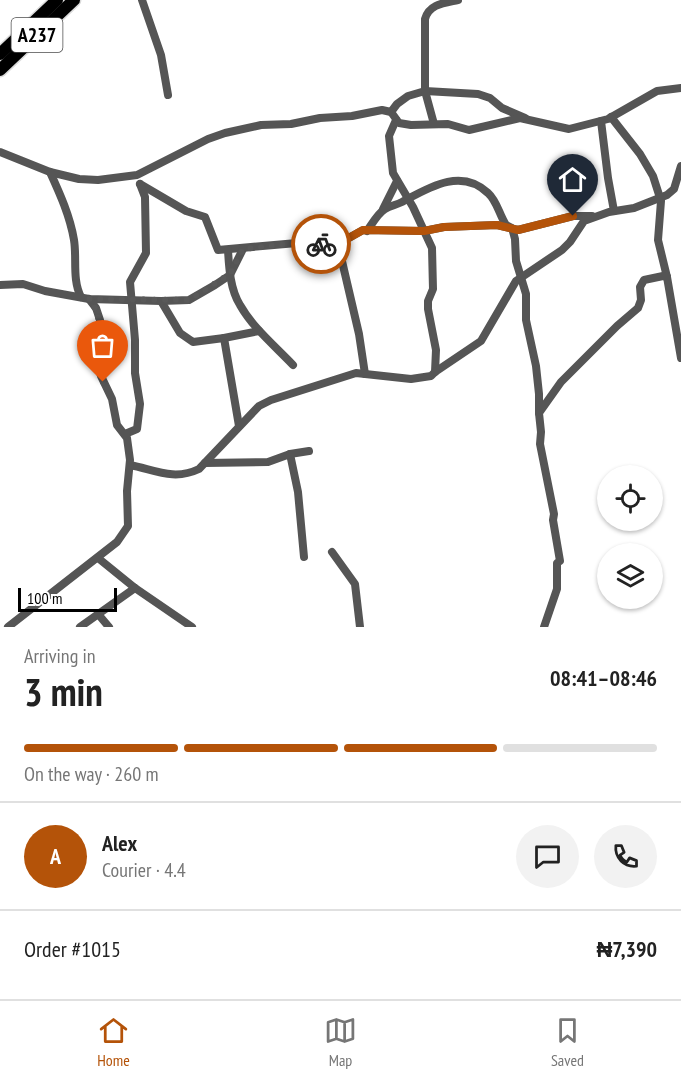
<!DOCTYPE html>
<meta charset="utf-8">
<style>
body{margin:0;font-family:"PT Sans Narrow",sans-serif;background:#f2f2f2;color:#222;height:100vh;display:flex;flex-direction:column;font-size:22px;white-space:nowrap}
*{box-sizing:border-box;margin:0}
p{font-size:20px;color:#767676}
.icon{flex:none;width:33px;height:33px;fill:none;stroke:currentColor;stroke-width:2;stroke-linecap:round;stroke-linejoin:round}
.map{position:relative;height:627px;overflow:hidden}
.drawer{display:flex;flex-direction:column;background:#fff;flex:1}
.drawer>*{flex:none}
.fabs{position:absolute;left:597px;top:465px;display:grid;gap:12px}
.fabs a{display:grid;place-items:center;width:66px;height:66px;border-radius:50%;background:#fff;box-shadow:0 2px 4px #0004;font-size:30px}
.scale{position:absolute;left:18px;bottom:15px;width:99px;box-sizing:border-box;padding-left:6px;border:3px solid #000;border-top:0;font-size:16px;line-height:21px;white-space:nowrap;color:#000;-webkit-text-stroke:4px #fff;paint-order:stroke}
.pin{position:absolute;display:grid;place-items:center;width:51px;height:51px;color:#fff;margin:-62px -26px;border-radius:50% 50% 50% 0;rotate:-45deg;box-shadow:0 0 6px #0007}
.pin .icon{rotate:45deg}
.courier{position:absolute;display:grid;place-items:center;width:60px;height:60px;margin:-30px;border:4px solid #b45309;border-radius:50%;background:#fff;color:#222;box-shadow:0 2px 8px #0007}
.headline em{font-style:normal;font-weight:600}
.headline div{display:flex;flex-direction:column-reverse}
.headline{display:flex;align-items:center;justify-content:space-between;height:102px;padding:0 24px}
h1{font-size:39px;font-weight:600;line-height:45px}
.bar{display:grid;grid-template-columns:repeat(4,1fr);gap:9px 6px;align-content:center;height:72px;padding:0 24px}
.bar i{height:8px;border-radius:4px;background:#e0e0e0}
.bar .active{background:#b45309}
.bar p{grid-column:span 4}
.line{display:flex;align-items:center;gap:15px;padding:0 24px;border-top:2px solid #e0e0e0}
.line div{flex:1}
.round{display:grid;place-items:center;flex:none;width:63px;height:63px;border-radius:32px;background:#f2f2f2}
.tab-bar{display:flex;justify-content:space-around;align-items:center;height:84px;border-top:2px solid #e0e0e0;background:#fff;font-size:16px;color:#767676}
.tab-bar a{display:grid;justify-items:center;gap:3px}
.tab-bar .active{color:#b45309}
.map>svg:first-child{display:block}
</style>
<div class="map">
<svg width="681" height="627" viewBox="0 0 681 627">
<rect width="100%" height="100%" fill="#fff"/>
<g fill="none" stroke-linecap="round" stroke-linejoin="round">
<defs>
<g id="trunk">
<path d="M0 54 57 0"/>
<path d="M0 70 74 0"/>
</g>
</defs>
<use href="#trunk" stroke="#dbdbdb" stroke-width="15"/>
<g stroke="#555" stroke-width="8">
<path d="M142 0 161 55 168 95"/>
<path d="M391 112 397 104 408 96 425 91 478 94 490 98 502 108 525 118"/>
<path d="M611 117 640 154 653 176 661 201 658 240 667 277 681 358"/>
<path d="M396 120 389 136 393 173 413 207 432 248 433 289 428 301V309L436 350 435 372"/>
<path d="M601 121 608 178 614 211"/>
<path d="M434 124 425 91V19C429 4 444 3 458 0"/>
<path d="M0 152 50 172 79 179 98 180 137 175 208 139 225 133 261 125 291 124 320 118 352 116 382 110 391 112 399 123 411 125 448 124 469 130 520 118 569 129 608 119 657 91 681 88"/>
<path d="M50 172C60 194 70 216 74 240 77 258 72 280 81 297"/>
<path d="M140 184 186 211 205 217 218 250 297 243 338 244 363 230 424 231 444 227 497 225 518 230 573 216H592"/>
<path d="M383 209 397 181"/>
<path d="M367 231C372 224 378 213 385 209 390 206 396 205 402 202 428 188 461 167 488 193 497 201 499 214 506 225L512 228 515 239 516 261 526 294V320L536 366 539 394V413"/>
<path d="M338 244 359 334 365 374"/>
<path d="M228 250C229 267 230 289 240 305 253 328 275 346 293 365"/>
<path d="M0 285 23 284 45 291 89 299 161 301 180 333 193 342 224 338"/>
<path d="M161 301 189 300 215 285 230 275 243 249"/>
<path d="M239 426 224 338 259 331"/>
<path d="M125 434 137 429 140 404 135 373V340L130 282 146 253 145 197 140 184"/>
<path d="M290 454 298 492 304 557"/>
<path d="M205 463 268 462 290 454 309 451"/>
<path d="M130 465C155 470 174 481 199 469L259 406 271 400 356 373 411 379 431 376 435 372 481 341 516 281 562 250 570 242 584 221 609 212 634 208 667 195 674 189 681 166"/>
<path d="M332 552 355 584 360 627"/>
<path d="M98 558 135 588 192 627"/>
<path d="M98 614 109 627"/>
<path d="M8 627 117 542 128 526 127 491 130 460 127 438 117 425 112 399 101 376 99 368 100 320 96 308 89 299"/>
<path d="M80 627 135 588"/>
<path d="M544 627 557 589V563L560 561 553 520 554 514 540 444 541 432 539 413 561 382 617 326 638 308 641 300 640 287 644 280 663 276 667 277"/>
</g>
<use href="#trunk" stroke="#000" stroke-width="12"/>
</g>
<g fill="none" stroke-linecap="round" stroke-linejoin="round">
<path stroke="#595959" stroke-width="6" stroke-dasharray="0 10.8" d="M103 382C91 354 110 325 89 299L189 300 230 274 243 249 297 243 321 244"/>
<path stroke="#b45309" stroke-width="8" d="M321 244H338L363 230 424 231 444 227 497 225 518 230 573 216"/>
</g>
<g text-anchor="middle" dominant-baseline="central" stroke-width="4.5" stroke-linejoin="round" paint-order="stroke">
<rect fill="#fff" stroke="#4c4c4c" stroke-width="1.5" x="11.5" y="18" width="51" height="34" rx="4.5"/>
<g font-size="20" font-weight="bold" fill="#000">
<text x="37" y="35">A237</text>
</g>
</g>
</svg>
<div class="fabs">
<a><svg class="icon" aria-label="locate" viewBox="0 0 24 24"><circle cx="12" cy="12" r="6"/><path d="M12 2v4M12 18v4M2 12h4M18 12h4"/></svg></a>
<a><svg class="icon" aria-label="layers" viewBox="0 0 24 24"><path d="M12 4l9 5-9 5-9-5zM3 14l9 5 9-5"/></svg></a>
</div>
<div class="scale">100 m</div>
<div class="pin" style="left:103px;top:382px;background:#ea580c"><svg class="icon" aria-label="bag" viewBox="0 0 24 24"><path d="M5 8h14l-1 12H6zM9 8a3 3 0 0 1 6 0"/></svg></div>
<div class="pin" style="left:573px;top:216px;background:#1f2937"><svg class="icon" aria-label="home" viewBox="0 0 24 24"><path d="M3 11l9-7 9 7M6 9v11h12V9"/></svg></div>
<div class="courier" style="left:321px;top:244px"><svg class="icon" aria-label="bike" viewBox="0 0 24 24"><circle cx="6" cy="16" r="4"/><circle cx="18" cy="16" r="4"/><path d="M6 16l4-8h5l3 8M10 8l3 8H6M13 5h3"/></svg></div>
</div>
<section class="drawer">
<div class="headline"><div><h1>3 min</h1><p>Arriving in</p></div><em>08:41–08:46</em></div>
<div class="bar"><i class="active"></i><i class="active"></i><i class="active"></i><i></i><p>On the way · 260 m</p></div>
<div class="line" style="height:108px"><b class="round" style="background:#b45309;color:#fff">A</b><div><b>Alex</b><p>Courier · 4.4</p></div><a class="round"><svg class="icon" aria-label="chat" viewBox="0 0 24 24"><path d="M4 5h16v11H9l-5 4z"/></svg></a><a class="round"><svg class="icon" aria-label="phone" viewBox="0 0 24 24"><path d="M5 4h4l2 5-3 2q2 4 5 5l2-3 5 2v4C11 20 4 13 5 4z"/></svg></a></div>
<div class="line" style="height:78px"><div>Order #1015</div><b>₦7,390</b></div>
</section>
<nav class="tab-bar">
<a class="active"><svg class="icon" aria-label="home" viewBox="0 0 24 24"><path d="M3 11l9-7 9 7M6 9v11h12V9"/></svg>Home</a>
<a><svg class="icon" aria-label="map" viewBox="0 0 24 24"><path d="M3 6l6-2 6 2 6-2v14l-6 2-6-2-6 2zM9 4v14M15 6v14"/></svg>Map</a>
<a><svg class="icon" aria-label="saved" viewBox="0 0 24 24"><path d="M7 4h10v16l-5-4-5 4z"/></svg>Saved</a>
</nav>
